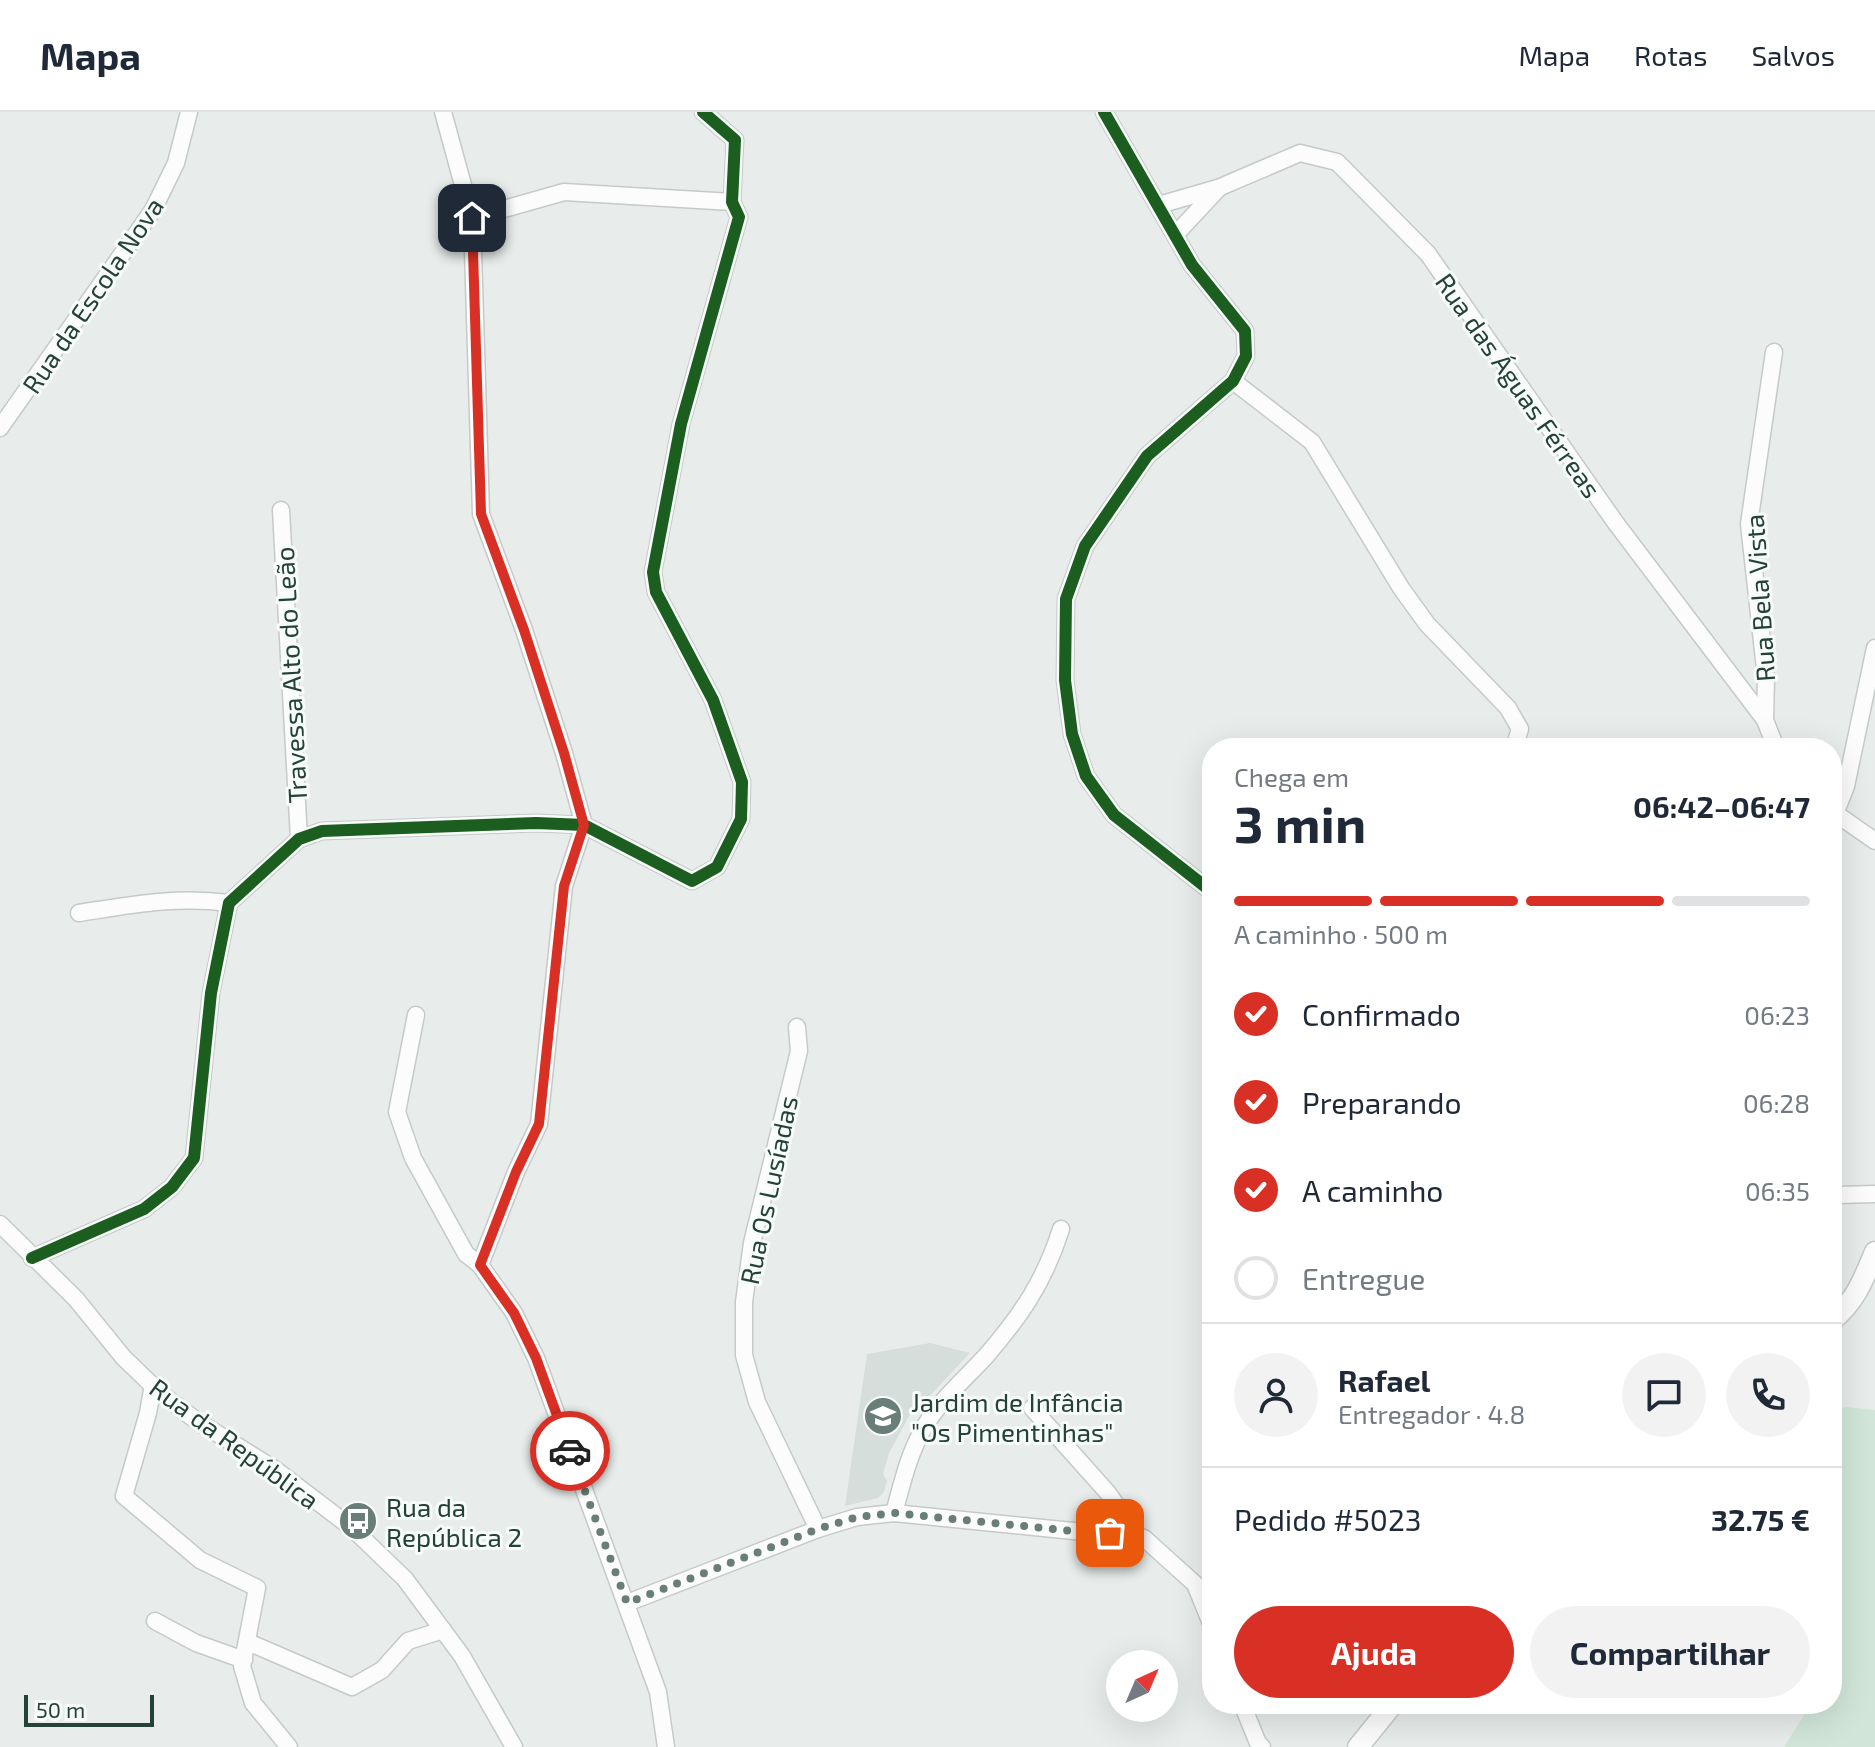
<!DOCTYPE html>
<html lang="pt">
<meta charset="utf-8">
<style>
body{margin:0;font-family:"Exo 2",sans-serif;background:#f2f2f3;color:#1f2937;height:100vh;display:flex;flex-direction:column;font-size:30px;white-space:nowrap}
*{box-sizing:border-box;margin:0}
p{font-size:26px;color:#747a83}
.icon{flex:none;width:44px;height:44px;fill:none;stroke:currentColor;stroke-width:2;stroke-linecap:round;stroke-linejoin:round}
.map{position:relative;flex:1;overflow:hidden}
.panel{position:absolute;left:1202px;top:626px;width:640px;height:976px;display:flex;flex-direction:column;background:#fff;border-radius:32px;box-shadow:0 8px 32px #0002}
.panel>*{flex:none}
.needle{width:52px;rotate:44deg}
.fabs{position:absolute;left:1106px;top:1538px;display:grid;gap:16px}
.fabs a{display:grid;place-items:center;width:72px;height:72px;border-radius:50%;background:#fff;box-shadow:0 8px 32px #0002;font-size:40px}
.scale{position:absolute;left:24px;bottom:20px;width:130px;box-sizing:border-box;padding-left:8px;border:4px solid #24423a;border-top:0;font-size:22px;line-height:28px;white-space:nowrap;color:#24423a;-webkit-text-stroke:6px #f7fbf9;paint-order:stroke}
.pin{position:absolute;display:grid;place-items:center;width:68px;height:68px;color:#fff;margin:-34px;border-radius:16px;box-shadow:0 4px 12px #0006}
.courier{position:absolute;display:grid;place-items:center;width:80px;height:80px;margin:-40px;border:6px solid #d93025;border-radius:50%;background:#fff;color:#222;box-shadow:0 2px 10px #0007}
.headline em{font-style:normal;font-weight:700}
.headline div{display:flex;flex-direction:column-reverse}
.headline{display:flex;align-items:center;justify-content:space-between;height:136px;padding:0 32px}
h1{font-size:52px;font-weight:700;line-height:60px}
.bar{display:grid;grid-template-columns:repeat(4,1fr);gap:12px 8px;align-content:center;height:96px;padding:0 32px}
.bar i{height:10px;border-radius:6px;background:#e0e1e3}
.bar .selected{background:#d93025}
.bar p{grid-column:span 4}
.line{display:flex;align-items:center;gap:20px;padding:0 32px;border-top:2px solid #e0e1e3}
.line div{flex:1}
.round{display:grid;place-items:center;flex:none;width:84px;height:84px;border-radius:42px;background:#f2f2f3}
ol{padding:0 32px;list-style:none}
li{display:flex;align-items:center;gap:24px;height:88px}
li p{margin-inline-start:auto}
li .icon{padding:8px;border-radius:50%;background:#d93025;color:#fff;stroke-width:4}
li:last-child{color:#747a83}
li i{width:44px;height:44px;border:4px solid #e0e1e3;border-radius:50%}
.cta{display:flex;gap:16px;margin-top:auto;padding:16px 32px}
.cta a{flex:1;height:92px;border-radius:48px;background:#d93025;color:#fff;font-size:32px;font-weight:700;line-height:92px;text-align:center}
.cta a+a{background:#f2f2f3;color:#1f2937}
header{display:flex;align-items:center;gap:48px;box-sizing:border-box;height:112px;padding:0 40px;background:#fff;border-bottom:2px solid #e0e1e3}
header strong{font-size:38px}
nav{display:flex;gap:44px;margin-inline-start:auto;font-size:28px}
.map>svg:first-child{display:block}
</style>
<header>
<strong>Mapa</strong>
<nav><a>Mapa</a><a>Rotas</a><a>Salvos</a></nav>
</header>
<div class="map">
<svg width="1875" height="1635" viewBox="0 0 1875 1635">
<rect width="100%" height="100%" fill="#e8edeb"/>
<path fill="#d6dedb" d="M930 1231 970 1241 923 1291 915 1293 889 1341 883 1362 887 1369 884 1380 878 1386 845 1394 867 1242Z"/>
<path fill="#d1e6d8" d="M1846 1295 1875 1298V1635H1784L1811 1592H1832V1558L1842 1543 1832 1533V1300Z"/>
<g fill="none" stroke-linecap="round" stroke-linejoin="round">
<defs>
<g id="minor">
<path d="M443 0 472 106 481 402 524 518 564 641 584 713"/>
<path d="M1104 0 1192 153 1245 219 1246 244 1233 269 1147 344 1085 434 1066 487 1065 568 1072 622 1086 664 1114 703 1212 780"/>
<path d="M1159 93 1218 76 1300 41 1337 50 1428 142 1615 410 1765 608"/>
<path d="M472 106 564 80 732 90"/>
<path d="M1175 123 1217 78"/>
<path d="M1774 240 1749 412 1766 566 1765 608 1776 636"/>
<path d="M1233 269 1312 330 1401 476 1427 512 1508 596 1520 617 1514 636"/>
<path d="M0 316 153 98 176 51 189 0"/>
<path d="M281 398 299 727"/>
<path d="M1832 699 1875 729"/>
<path d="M1835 702 1846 674 1875 536"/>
<path d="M79 801C131 793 175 784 229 791"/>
<path d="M416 903 397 1000 413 1046 466 1142 480 1153 514 1201 536 1246 658 1580 666 1635"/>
<path d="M797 915 799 939 752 1131 744 1190V1243L757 1290 818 1417"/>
<path d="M1832 1077 1838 1083 1875 1082"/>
<path d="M0 1112 76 1187 123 1245 160 1281 197 1309 276 1358 352 1416 405 1467 462 1544 514 1635"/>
<path d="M32 1146 144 1097 172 1075 194 1046 211 881 229 791 299 727 322 719 536 711 584 713 692 769 717 755 741 707 742 670 713 588 656 480 653 460 681 312 739 105 732 90 735 28 703 0"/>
<path d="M480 1153 516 1060 539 1012 564 774 584 713"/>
<path d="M153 1273 148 1301 124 1384 200 1448 257 1476 242 1554 253 1591 289 1635"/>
<path d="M1032 1296 1108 1381 1117 1394 1126 1420"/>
<path d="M894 1401C902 1372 909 1340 925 1314 941 1287 965 1267 986 1244 1021 1204 1045 1168 1061 1117"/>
<path d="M627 1491 818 1417 857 1405 894 1401 1093 1421 1126 1420 1144 1426 1195 1472 1212 1514"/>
<path d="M155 1509 196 1531 244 1548"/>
<path d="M248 1530 352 1575 382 1558 408 1529 443 1518"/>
<path d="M1242 1592 1258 1631 1262 1635"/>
</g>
<g id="tertiary">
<path d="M1832 1208C1855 1191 1864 1166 1875 1140"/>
<path d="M1358 1635 1393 1592"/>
</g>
</defs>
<use href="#minor" stroke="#c5cac8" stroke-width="19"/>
<use href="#tertiary" stroke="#c5cac8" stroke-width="23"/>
<use href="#minor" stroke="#fcfcfc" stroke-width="16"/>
<use href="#tertiary" stroke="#fcfcfc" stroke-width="20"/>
<defs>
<g id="cycleway">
<path d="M1104 0 1192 153 1245 219 1246 244 1233 269 1147 344 1085 434 1066 487 1065 568 1072 622 1086 664 1114 703 1212 780"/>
<path d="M32 1146 144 1097 172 1075 194 1046 211 881 229 791 299 727 322 719 536 711 584 713 692 769 717 755 741 707 742 670 713 588 656 480 653 460 681 312 739 105 732 90 735 28 703 0"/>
</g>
</defs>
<use href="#cycleway" stroke="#f7fbf9" stroke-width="17"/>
<use href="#cycleway" stroke="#1b5e20" stroke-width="12"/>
</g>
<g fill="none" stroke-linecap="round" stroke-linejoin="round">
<path stroke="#697e78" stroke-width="8" stroke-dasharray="0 14.4" d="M570 1339 627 1491 818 1417 857 1405 894 1401 1093 1421H1110"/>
<path stroke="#d93025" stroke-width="10" d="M472 106 481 402 524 518 564 641 584 713 564 774 539 1012 516 1060 480 1153 514 1201 536 1246 570 1339"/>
</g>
<defs>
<symbol id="school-disc" viewBox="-11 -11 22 22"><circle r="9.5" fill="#697e78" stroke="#f7fbf9"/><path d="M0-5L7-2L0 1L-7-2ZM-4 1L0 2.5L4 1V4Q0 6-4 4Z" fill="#fff"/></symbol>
<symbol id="bus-disc" viewBox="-11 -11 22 22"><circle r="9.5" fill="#697e78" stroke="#f7fbf9"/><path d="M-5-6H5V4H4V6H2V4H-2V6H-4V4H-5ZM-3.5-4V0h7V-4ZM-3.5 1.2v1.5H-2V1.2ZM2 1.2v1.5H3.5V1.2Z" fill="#fff"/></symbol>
</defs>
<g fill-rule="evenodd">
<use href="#school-disc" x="861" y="1282" width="44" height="44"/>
<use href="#bus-disc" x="336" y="1387" width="44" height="44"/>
</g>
<g text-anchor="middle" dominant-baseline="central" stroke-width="6" stroke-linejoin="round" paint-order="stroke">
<g font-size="26" fill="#24423a" stroke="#f7fbf9">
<text transform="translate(92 183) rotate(-56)">Rua da Escola Nova</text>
<text transform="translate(1519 273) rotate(55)">Rua das Águas Férreas</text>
<text transform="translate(1759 486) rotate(-94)">Rua Bela Vista</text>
<text transform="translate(290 563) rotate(-93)">Travessa Alto do Leão</text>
<text transform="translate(768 1078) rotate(-78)">Rua Os Lusíadas</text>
<text transform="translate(235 1331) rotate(36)">Rua da República</text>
</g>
<g font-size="26" fill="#24423a" stroke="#f7fbf9" text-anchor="start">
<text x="911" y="1289">Jardim de Infância<tspan x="911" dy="30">"Os Pimentinhas"</tspan></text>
<text x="386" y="1394">Rua da<tspan x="386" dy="30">República 2</tspan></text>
</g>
</g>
</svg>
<div class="fabs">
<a><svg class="needle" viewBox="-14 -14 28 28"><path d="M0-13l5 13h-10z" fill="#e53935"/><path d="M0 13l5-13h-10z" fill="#747a83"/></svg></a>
</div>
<div class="scale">50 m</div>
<div class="pin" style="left:1110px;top:1421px;background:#ea580c"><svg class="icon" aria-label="bag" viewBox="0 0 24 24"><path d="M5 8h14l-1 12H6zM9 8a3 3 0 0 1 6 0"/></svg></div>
<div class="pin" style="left:472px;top:106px;background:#1f2937"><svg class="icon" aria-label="home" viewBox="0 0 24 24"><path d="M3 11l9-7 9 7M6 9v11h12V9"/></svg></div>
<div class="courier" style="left:570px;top:1339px"><svg class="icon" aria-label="car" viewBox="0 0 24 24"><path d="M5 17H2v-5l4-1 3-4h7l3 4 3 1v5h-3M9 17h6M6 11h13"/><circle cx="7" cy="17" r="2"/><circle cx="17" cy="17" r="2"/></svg></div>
<section class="panel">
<div class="headline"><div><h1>3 min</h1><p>Chega em</p></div><em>06:42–06:47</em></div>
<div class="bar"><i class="selected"></i><i class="selected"></i><i class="selected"></i><i></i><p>A caminho · 500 m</p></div>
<ol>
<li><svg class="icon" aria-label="check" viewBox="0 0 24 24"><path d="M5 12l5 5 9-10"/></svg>Confirmado<p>06:23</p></li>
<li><svg class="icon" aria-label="check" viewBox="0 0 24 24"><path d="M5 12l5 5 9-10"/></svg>Preparando<p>06:28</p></li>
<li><svg class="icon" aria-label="check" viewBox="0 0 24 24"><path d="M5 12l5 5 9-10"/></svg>A caminho<p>06:35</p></li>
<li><i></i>Entregue</li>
</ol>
<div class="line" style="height:144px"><a class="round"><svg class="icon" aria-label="person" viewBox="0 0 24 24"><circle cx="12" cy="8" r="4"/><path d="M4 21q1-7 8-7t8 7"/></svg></a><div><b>Rafael</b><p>Entregador · 4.8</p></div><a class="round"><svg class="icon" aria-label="chat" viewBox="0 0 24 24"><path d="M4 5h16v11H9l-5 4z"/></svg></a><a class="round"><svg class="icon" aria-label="phone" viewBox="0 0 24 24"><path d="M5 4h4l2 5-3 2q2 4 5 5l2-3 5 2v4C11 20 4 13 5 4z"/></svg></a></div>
<div class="line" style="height:104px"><div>Pedido #5023</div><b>32.75 €</b></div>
<div class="cta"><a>Ajuda</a><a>Compartilhar</a></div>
</section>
</div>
